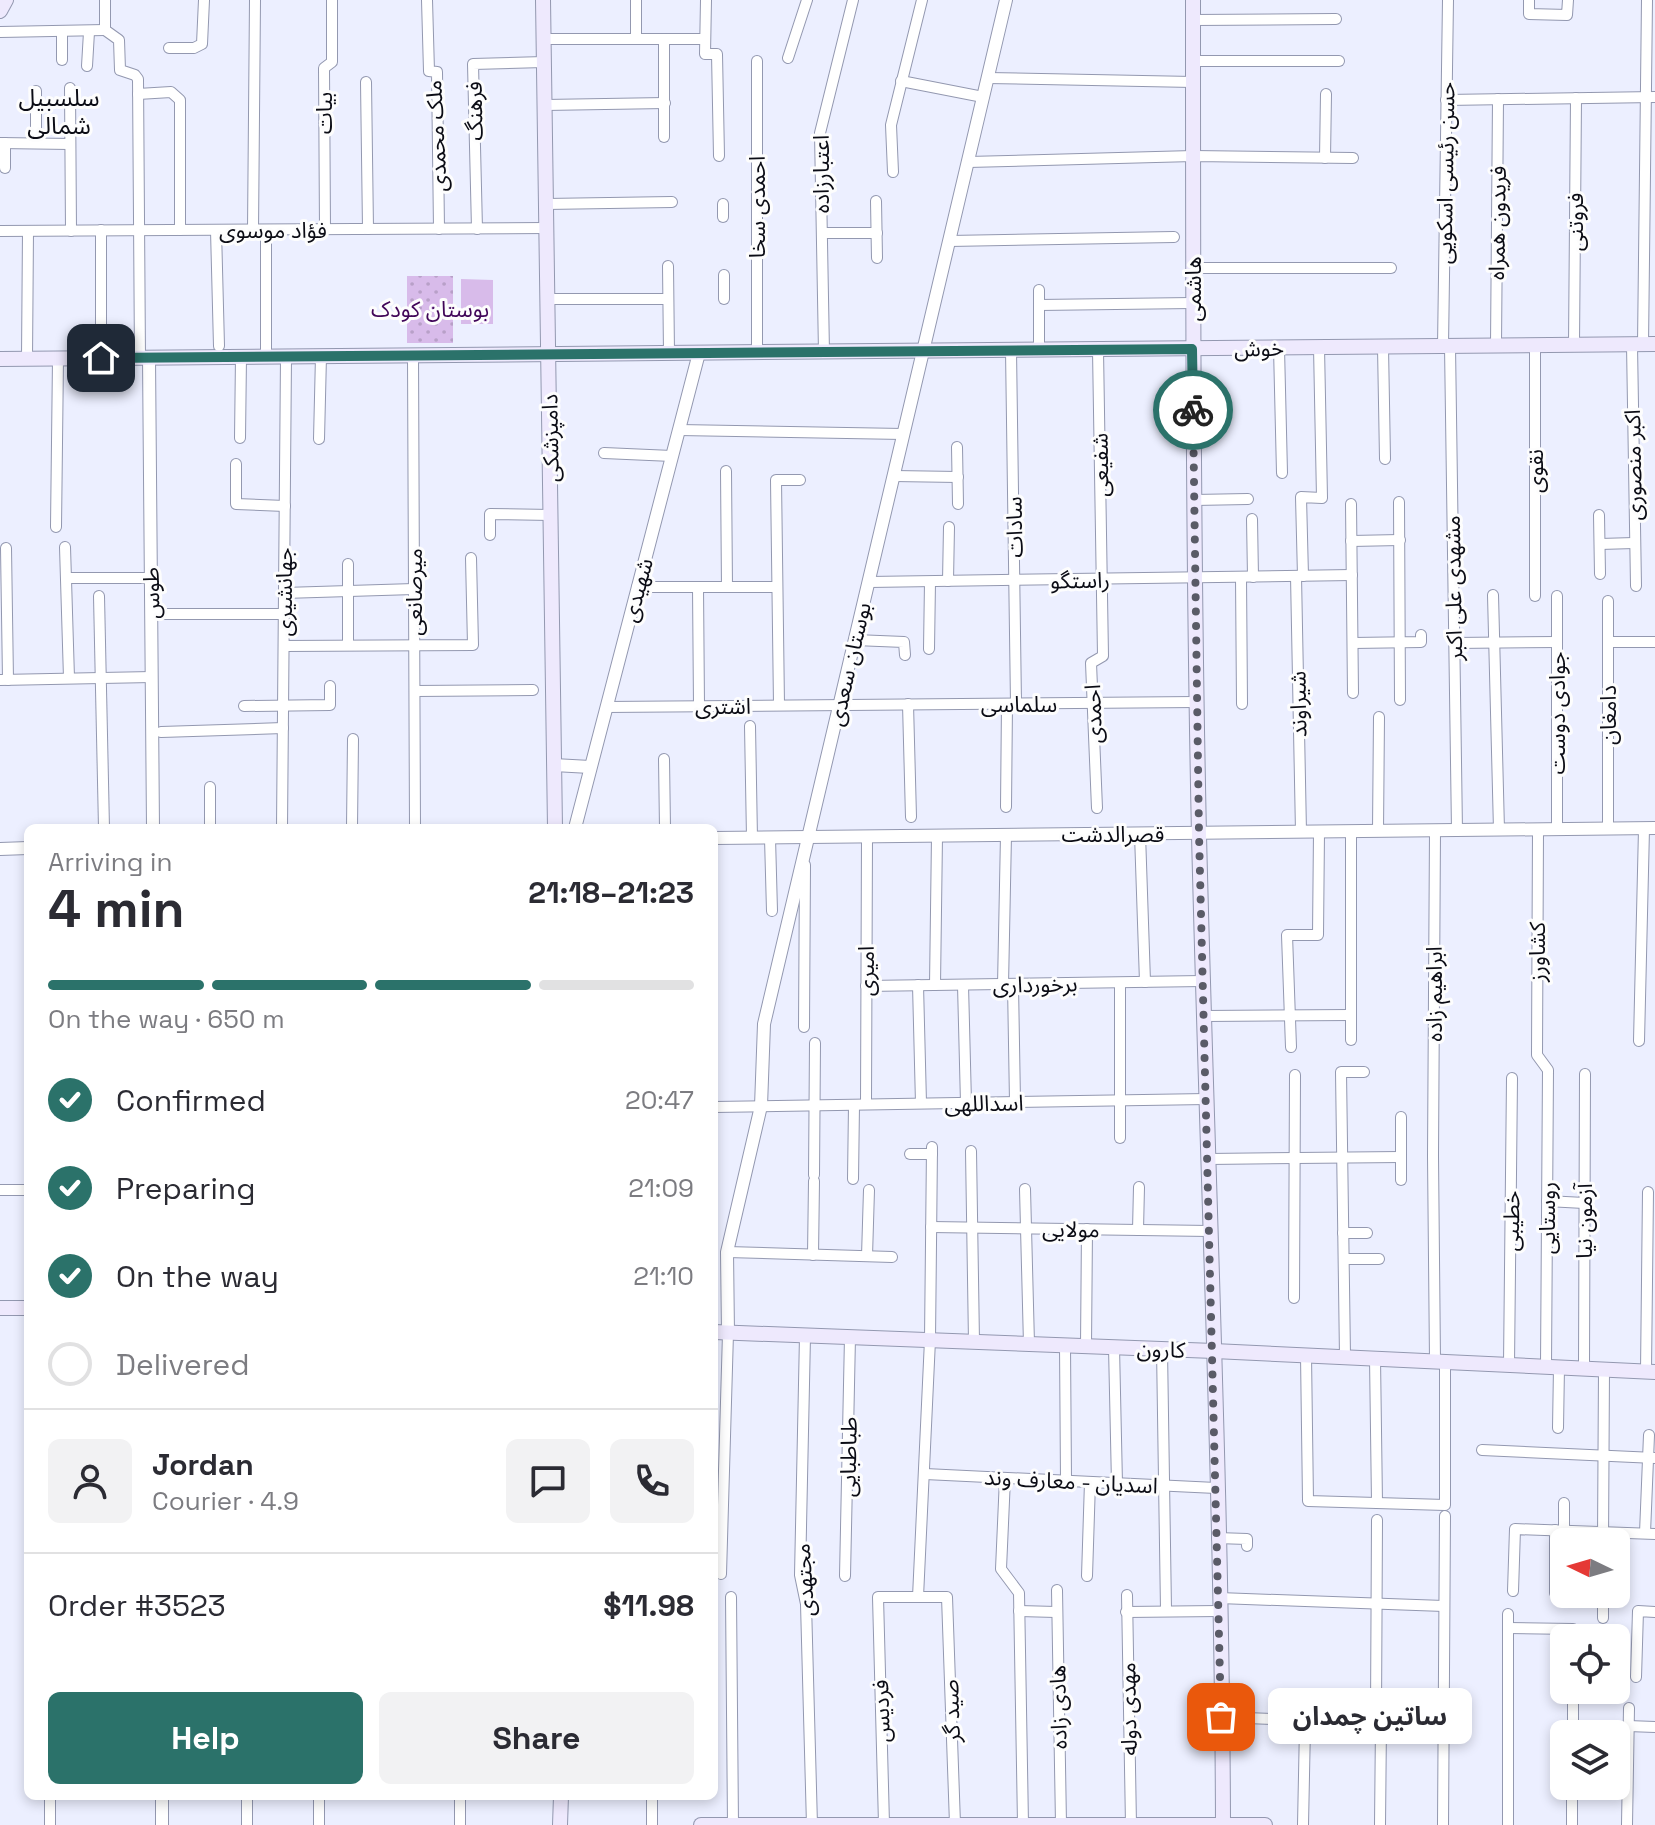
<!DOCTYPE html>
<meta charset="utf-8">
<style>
body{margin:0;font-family:"Space Grotesk","Noto Sans Arabic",sans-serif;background:#f2f2f3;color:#2b2b33;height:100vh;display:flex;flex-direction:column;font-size:30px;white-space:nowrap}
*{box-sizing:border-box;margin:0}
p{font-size:26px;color:#7c7c81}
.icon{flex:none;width:44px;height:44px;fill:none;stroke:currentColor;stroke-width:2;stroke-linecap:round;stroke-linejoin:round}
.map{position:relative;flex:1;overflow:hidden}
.sheet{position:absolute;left:24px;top:824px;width:694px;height:976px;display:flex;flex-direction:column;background:#fff;border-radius:12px;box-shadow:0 4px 12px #0003}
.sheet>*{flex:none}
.needle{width:52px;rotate:275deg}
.buttons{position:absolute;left:1550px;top:1528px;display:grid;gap:16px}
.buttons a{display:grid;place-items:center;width:80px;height:80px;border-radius:12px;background:#fff;box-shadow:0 4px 12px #0003;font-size:40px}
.pin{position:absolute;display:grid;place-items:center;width:68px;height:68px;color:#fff;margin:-34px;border-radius:16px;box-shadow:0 4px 12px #0006}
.courier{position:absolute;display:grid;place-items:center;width:80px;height:80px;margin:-40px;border:6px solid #2b726a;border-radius:50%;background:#fff;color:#222;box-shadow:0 2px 10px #0007}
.bubble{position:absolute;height:56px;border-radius:12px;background:#fff;box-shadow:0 4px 12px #0003;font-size:26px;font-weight:700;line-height:56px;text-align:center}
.overview em{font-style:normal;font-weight:700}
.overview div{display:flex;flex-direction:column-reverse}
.overview{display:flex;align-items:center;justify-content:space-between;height:136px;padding:0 24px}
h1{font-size:52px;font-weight:700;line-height:60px}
.bar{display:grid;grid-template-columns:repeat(4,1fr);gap:12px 8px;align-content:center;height:96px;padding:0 24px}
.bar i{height:10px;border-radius:6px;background:#e1e1e2}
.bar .on{background:#2b726a}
.bar p{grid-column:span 4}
.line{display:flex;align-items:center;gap:20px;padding:0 24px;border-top:2px solid #e1e1e2}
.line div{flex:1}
.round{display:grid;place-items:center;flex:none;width:84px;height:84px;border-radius:12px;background:#f2f2f3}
ol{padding:0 24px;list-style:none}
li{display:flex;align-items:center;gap:24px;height:88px}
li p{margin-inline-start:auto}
li .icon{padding:8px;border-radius:50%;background:#2b726a;color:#fff;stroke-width:4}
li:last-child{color:#7c7c81}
li i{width:44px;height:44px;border:4px solid #e1e1e2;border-radius:50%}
.button{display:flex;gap:16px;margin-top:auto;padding:16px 24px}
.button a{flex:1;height:92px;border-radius:12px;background:#2b726a;color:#fff;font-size:32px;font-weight:700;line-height:92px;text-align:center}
.button a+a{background:#f2f2f3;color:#2b2b33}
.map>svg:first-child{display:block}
</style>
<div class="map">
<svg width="1655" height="1825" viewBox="0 0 1655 1825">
<defs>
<pattern id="park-dots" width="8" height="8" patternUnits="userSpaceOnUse" patternTransform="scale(2)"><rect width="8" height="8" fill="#d8bbea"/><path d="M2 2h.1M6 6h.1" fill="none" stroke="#b8a0c8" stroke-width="1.8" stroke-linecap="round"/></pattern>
</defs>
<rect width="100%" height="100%" fill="#ecefff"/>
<path fill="#d8bbea" d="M461 279 493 280V324H461Z"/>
<rect fill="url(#park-dots)" x="407" y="276" width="46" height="67"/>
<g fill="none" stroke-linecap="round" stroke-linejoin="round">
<defs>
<g id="minor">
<path d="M427 0 429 71 437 72 439 229"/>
<path d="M636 0V39"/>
<path d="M706 0 705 54H717L719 156"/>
<path d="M1529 0V14L1567 15 1568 0"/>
<path d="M1193 20 1336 19"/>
<path d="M105 30 119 40 120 70 135 75 138 79 140 358"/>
<path d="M105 30V0"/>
<path d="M0 32 105 30"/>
<path d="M544 39H705"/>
<path d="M169 48H194L202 44 204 0"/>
<path d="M788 58 807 0"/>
<path d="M62 60V32"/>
<path d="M757 61V352"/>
<path d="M1193 61H1339"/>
<path d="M87 66 89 32"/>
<path d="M987 78 1193 82"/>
<path d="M901 81 983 97"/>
<path d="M366 82 368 229"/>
<path d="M70 88 71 231"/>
<path d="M36 91V143"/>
<path d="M138 94 171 92 180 100V230"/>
<path d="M1446 100 1655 97"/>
<path d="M545 105 665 103"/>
<path d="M664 137V39"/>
<path d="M0 143 70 144"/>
<path d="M5 143V168"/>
<path d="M1325 158 1326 94"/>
<path d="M968 162 1193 156 1353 158"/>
<path d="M893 172 891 125 922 0"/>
<path d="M876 201 877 258"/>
<path d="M546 204 672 202"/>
<path d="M723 217V204"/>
<path d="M477 229 473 64 544 62"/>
<path d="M216 230 219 346"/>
<path d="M253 230 255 0"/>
<path d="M325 230 324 68 332 62V0"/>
<path d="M0 231 547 228"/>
<path d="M822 233H877"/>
<path d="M949 241 1174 237"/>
<path d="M668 266 669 353"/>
<path d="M1193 268H1391"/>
<path d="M724 275V299"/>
<path d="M1039 290V350"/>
<path d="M548 299H668"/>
<path d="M1039 305 1192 303"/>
<path d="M1574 345 1576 98"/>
<path d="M1632 345 1636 586"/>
<path d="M1643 345 1647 0"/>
<path d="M1443 346 1448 0"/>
<path d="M1450 346 1457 831"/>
<path d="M1496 346 1498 99"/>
<path d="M1535 346V596"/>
<path d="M1383 347 1385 459"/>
<path d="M1279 348 1282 473"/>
<path d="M1011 350 1016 704"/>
<path d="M824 352 820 133 853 0"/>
<path d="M413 356 415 828"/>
<path d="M266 357V230"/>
<path d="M101 358V230"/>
<path d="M27 359 28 231"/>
<path d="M679 430 903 434"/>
<path d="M240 438 241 357"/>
<path d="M319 439 321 356"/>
<path d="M957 447 958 504"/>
<path d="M604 453 672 456"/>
<path d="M236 464V504L285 506"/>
<path d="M726 471 727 587"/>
<path d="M894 476 958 477"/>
<path d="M1194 500 1248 499"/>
<path d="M1399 502 1400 700"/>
<path d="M1351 504 1353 693"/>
<path d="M1599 515 1600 574"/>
<path d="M1252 519 1253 577"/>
<path d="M56 527 58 359"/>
<path d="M490 535V514L551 515"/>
<path d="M1351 541 1400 540"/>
<path d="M1600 544 1634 543"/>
<path d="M65 547 69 678"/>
<path d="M6 548 8 680"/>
<path d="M1296 576 1301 832"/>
<path d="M1303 576 1301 497 1322 498 1319 347"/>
<path d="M1241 577 1242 704"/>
<path d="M66 578H151"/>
<path d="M948 581 949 527"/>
<path d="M869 582 1352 575"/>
<path d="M637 587H777"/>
<path d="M698 587 699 706"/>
<path d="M284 593 414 589"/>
<path d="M1493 595 1499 830"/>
<path d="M99 596 104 828"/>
<path d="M1557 596V830"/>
<path d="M1608 601V829"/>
<path d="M152 614H284"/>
<path d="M855 640 904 642 905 655"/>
<path d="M1608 642H1655"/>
<path d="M1353 643 1421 642V635"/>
<path d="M1454 643 1557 642"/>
<path d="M348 645V564"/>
<path d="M284 646 473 645 471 558"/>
<path d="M929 649 930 582"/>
<path d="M0 680 152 677"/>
<path d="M415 691 533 690"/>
<path d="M908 704 911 817"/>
<path d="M779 705 776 480H800"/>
<path d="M244 706 330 705V686"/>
<path d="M606 707 1197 702"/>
<path d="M750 726 752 838"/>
<path d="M161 732 283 728"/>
<path d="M664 759 665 828"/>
<path d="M210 787V828"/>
<path d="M1006 807 1007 704"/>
<path d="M1097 808 1091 663 1103 656 1098 350"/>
<path d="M282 828 286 357"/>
<path d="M352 828 353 739"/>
<path d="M1538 830 1537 1055 1548 1070 1546 1366"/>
<path d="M1378 831 1379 717"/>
<path d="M1435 831 1433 1156 1435 1361"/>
<path d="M1140 834 1145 982"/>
<path d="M770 838 772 911"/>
<path d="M1120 983V1138"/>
<path d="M918 985 921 1103"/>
<path d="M935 985 937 836"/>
<path d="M963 985 966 1103"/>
<path d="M1003 985 1006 835"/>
<path d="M1013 985 1015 1102"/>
<path d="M866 986 1203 981"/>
<path d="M1204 1016 1351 1015"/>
<path d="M804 1027 805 865"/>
<path d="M1351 1040V832"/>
<path d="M1639 1041 1644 829"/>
<path d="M1291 1047 1287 935H1318L1319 832"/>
<path d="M866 1104 867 837"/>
<path d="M714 1107 1207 1099"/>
<path d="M1401 1117V1180"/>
<path d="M971 1151 974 1342"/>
<path d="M910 1154H932"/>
<path d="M1208 1159 1401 1157"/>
<path d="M814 1175 815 1043"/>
<path d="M853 1179 854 1105"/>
<path d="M1025 1189 1029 1344"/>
<path d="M0 1190H28"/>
<path d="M1547 1201 1584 1203"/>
<path d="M931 1227 1210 1231"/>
<path d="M1138 1230 1139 1187"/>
<path d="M1343 1233H1367"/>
<path d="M727 1252 892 1257"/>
<path d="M813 1255 814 1181"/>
<path d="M867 1256 869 1190"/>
<path d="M1344 1259H1379"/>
<path d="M1294 1298 1295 1075"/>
<path d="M805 1336 800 1575 806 1604 812 1825"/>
<path d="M1065 1345 1066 1481"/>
<path d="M1086 1346 1087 1229"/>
<path d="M1114 1347 1117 1484"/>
<path d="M1162 1349 1166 1610"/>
<path d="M1306 1355 1308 1501 1445 1505V1362"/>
<path d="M1345 1357 1341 1072H1364"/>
<path d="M1375 1358 1377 1503"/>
<path d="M1509 1365 1512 1078"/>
<path d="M1584 1368 1585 1074"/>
<path d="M1646 1371 1648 1192"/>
<path d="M1558 1428 1559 1367"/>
<path d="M1482 1450 1655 1458"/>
<path d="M925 1474 1216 1488"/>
<path d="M1005 1478 1001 1569 1019 1593 1023 1824"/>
<path d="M1555 1530V1593"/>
<path d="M1564 1531V1503"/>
<path d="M1645 1533 1649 1435"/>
<path d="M1217 1538 1247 1539V1546"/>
<path d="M1603 1542 1604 1369"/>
<path d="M721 1574 728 1333"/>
<path d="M845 1576 850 1337"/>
<path d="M1087 1576 1090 1482"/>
<path d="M1057 1590 1061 1824"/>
<path d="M1513 1591 1515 1529 1655 1534"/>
<path d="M1127 1595 1131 1825"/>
<path d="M731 1597 733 1825"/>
<path d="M918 1597 930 1340 932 1147"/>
<path d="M1219 1598 1444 1606"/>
<path d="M1019 1611 1056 1612"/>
<path d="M1126 1612 1219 1611"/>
<path d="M1508 1614V1825"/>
<path d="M1603 1618V1594"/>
<path d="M1508 1628 1573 1629V1638"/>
<path d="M1636 1677 1638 1611 1655 1612"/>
<path d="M1376 1713 1377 1520"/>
<path d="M1221 1717 1299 1720"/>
<path d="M1628 1726 1655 1727"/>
<path d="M1573 1734V1690"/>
<path d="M247 1796V1825"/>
<path d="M319 1796V1825"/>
<path d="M460 1796V1825"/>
<path d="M884 1824 878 1597H947L955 1824"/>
<path d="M50 1825V1796"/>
<path d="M652 1825V1796"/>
<path d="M1303 1825 1305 1726"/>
<path d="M1380 1825 1381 1724"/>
<path d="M1443 1825 1445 1516"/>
<path d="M1572 1825V1786"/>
<path d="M1627 1825 1629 1708"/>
</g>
<g id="tertiary">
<path d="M149 358 153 828"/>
<path d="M554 765 590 767"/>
<path d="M575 828 699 353"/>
<path d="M714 838 1655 828"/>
<path d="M0 849 28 848"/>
<path d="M728 1333 727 1252 761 1106 764 1024 1006 0"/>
<path d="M162 1796V1825"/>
</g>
<g id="secondary">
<path d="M543 0 555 828"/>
<path d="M1193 0C1193 278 1193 556 1199 835 1207 1165 1222 1495 1223 1825"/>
<path d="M0 11 6 0"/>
<path d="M0 359 1655 344"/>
<path d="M0 1308H28"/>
<path d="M714 1332 1214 1351 1655 1372"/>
<path d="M560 1825 561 1796"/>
<path d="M701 1825H1265"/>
</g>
</defs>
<use href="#minor" stroke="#9398b0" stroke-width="12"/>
<use href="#tertiary" stroke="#9398b0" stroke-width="14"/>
<use href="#secondary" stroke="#9398b0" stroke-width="16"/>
<use href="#minor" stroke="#fff" stroke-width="10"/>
<use href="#tertiary" stroke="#fff" stroke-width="12"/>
<use href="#secondary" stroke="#eee9fd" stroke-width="14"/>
</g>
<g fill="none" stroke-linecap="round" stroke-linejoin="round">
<path stroke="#5a5b67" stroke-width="8" stroke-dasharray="0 14.4" d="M1193 410 1199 834 1221 1717"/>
<path stroke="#2b726a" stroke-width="10" d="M101 358 1192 349 1193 410"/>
</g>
<g text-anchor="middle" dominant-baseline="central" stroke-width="6" stroke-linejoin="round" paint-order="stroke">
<g font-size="22" fill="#0b0c15" stroke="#fdfdfd">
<text transform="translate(474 111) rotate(-91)">فرهنگ</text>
<text transform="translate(324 113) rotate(-90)">بیات</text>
<text transform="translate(436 136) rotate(-93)">ملک محمدی</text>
<text transform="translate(1445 173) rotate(-89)">حسن رئیسی اسکویی</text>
<text transform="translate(821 174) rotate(-90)">اعتبارزاده</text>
<text transform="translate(757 207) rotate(-90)">احمدی سخا</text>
<text transform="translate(1575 222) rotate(-90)">فروتنی</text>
<text transform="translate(1497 223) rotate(-89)">فریدون همراه</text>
<text x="273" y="230">فؤاد موسوی</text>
<text transform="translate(1193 289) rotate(-90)">هاشمی</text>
<text transform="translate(1259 348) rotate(-1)">خوش</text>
<text transform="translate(550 438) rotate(-91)">دامپزشکی</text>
<text transform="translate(1100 465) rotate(-91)">شفیعی</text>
<text transform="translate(1633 465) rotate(-91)">اکبر منصوری</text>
<text transform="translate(1535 471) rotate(-90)">نقوی</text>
<text transform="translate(1014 527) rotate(-91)">سادات</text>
<text transform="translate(1080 580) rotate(-1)">راستگو</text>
<text transform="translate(1453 588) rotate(-91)">مشهدی علی اکبر</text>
<text transform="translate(637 590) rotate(-75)">شهیدی</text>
<text transform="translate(284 592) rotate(-90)">جهانشیری</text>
<text transform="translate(414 592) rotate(-90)">میرصانعی</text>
<text transform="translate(151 593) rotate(-91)">طوس</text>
<text transform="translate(849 664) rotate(-77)">بوستان سعدی</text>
<text x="1019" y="704">سلماسی</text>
<text transform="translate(1298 704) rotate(-91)">شیراوند</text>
<text x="723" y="706">اشتری</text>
<text transform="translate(1557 713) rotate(-90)">جوادی دوست</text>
<text transform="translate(1093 714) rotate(-92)">احمدی</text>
<text transform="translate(1608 715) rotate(-90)">دامغان</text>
<text x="1113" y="834">قصرالدشت</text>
<text transform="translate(1537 952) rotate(-90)">کشاورز</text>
<text transform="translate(866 971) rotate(-90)">امیری</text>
<text transform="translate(1035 984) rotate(-1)">برخورداری</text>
<text transform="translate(1434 994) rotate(-90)">ابراهیم زاده</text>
<text transform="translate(984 1103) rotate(-1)">اسداللهی</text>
<text transform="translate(1547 1218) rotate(-90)">روستایی</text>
<text transform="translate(1511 1221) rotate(-89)">خطیبی</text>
<text transform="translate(1584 1221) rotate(-90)">آزمون نیا</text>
<text transform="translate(1071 1229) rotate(1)">مولایی</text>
<text transform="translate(1161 1349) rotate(2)">کارون</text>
<text transform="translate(848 1457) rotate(-89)">طباطبایی</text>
<text transform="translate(1071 1481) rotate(3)">اسدیان - معارف وند</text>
<text transform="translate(804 1580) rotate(-94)">مجتهدی</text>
<text transform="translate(1058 1707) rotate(-91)">هادی زاده</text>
<text transform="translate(1128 1709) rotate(-91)">مهدی دوله</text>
<text transform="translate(881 1711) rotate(-92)">فردیس</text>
<text transform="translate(951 1711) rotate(-92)">صید گر</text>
</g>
<g font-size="22" fill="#410659" stroke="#fdfdfd">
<text x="430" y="309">بوستان کودک</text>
</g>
<g font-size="24" fill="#0b0c15" stroke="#fdfdfd">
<text x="59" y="97">سلسبیل<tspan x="59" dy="28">شمالی</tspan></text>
</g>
</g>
</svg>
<div class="buttons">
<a><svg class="needle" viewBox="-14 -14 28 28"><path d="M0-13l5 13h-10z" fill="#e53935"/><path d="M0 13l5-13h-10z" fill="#7c7c81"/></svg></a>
<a><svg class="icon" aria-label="locate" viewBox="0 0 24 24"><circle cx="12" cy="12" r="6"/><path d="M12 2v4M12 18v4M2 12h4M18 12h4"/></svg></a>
<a><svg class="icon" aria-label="layers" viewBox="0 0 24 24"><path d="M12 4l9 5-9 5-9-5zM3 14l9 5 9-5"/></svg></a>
</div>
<div class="pin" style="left:1221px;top:1717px;background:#ea580c"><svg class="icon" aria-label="bag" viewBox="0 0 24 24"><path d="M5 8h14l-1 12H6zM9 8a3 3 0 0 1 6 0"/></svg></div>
<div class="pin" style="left:101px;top:358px;background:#1f2937"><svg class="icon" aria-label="home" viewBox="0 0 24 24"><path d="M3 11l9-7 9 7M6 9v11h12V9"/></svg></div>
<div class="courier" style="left:1193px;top:410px"><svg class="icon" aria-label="bike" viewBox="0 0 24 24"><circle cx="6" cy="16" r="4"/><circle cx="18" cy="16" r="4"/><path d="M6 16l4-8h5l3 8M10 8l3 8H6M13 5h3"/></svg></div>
<div class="bubble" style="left:1268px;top:1688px;width:204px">ساتین چمدان</div>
<section class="sheet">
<div class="overview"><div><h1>4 min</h1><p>Arriving in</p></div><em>21:18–21:23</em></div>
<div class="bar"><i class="on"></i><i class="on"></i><i class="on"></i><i></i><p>On the way · 650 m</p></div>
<ol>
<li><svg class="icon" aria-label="check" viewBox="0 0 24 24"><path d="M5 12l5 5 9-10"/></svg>Confirmed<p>20:47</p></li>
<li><svg class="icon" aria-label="check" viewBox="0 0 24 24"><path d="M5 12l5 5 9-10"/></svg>Preparing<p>21:09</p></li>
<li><svg class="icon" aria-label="check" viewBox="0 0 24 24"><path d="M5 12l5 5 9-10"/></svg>On the way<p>21:10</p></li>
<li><i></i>Delivered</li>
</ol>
<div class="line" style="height:144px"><a class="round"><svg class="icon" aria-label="person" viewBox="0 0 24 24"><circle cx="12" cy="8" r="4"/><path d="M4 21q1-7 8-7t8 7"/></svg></a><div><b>Jordan</b><p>Courier · 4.9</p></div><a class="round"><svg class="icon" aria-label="chat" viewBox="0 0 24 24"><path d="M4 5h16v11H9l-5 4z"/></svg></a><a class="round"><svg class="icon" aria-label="phone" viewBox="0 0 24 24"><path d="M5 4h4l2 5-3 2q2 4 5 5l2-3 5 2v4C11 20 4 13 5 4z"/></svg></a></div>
<div class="line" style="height:104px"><div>Order #3523</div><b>$11.98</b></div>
<div class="button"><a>Help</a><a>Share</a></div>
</section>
</div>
